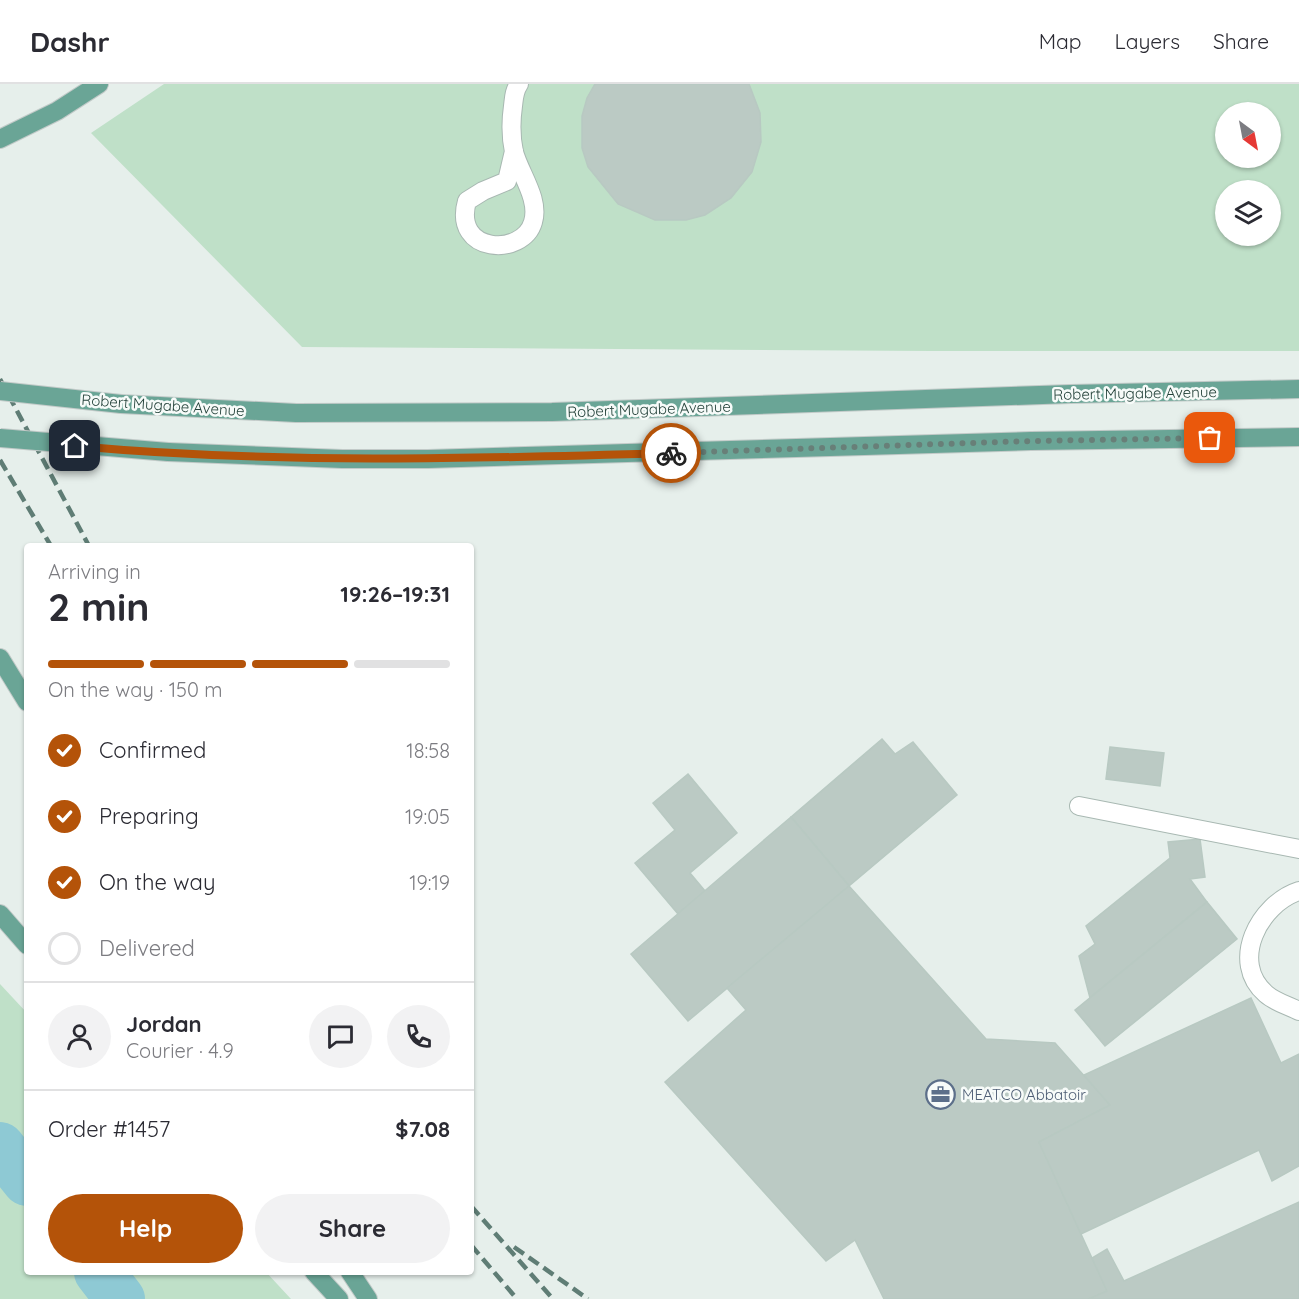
<!DOCTYPE html>
<meta charset="utf-8">
<style>
body{margin:0;font-family:Quicksand,sans-serif;background:#f2f2f3;color:#2b2b33;height:100vh;display:flex;flex-direction:column;font-size:22px;white-space:nowrap}
*{box-sizing:border-box;margin:0}
p{font-size:20px;color:#7c7c81}
.icon{flex:none;width:33px;height:33px;fill:none;stroke:currentColor;stroke-width:2;stroke-linecap:round;stroke-linejoin:round}
.map{position:relative;flex:1;overflow:hidden}
.drawer{position:absolute;left:24px;top:459px;width:450px;height:732px;display:flex;flex-direction:column;background:#fff;border-radius:6px;box-shadow:0 2px 4px #0004}
.drawer>*{flex:none}
.needle{width:39px;rotate:148deg}
.buttons{position:absolute;left:1215px;top:18px;display:grid;gap:12px}
.buttons a{display:grid;place-items:center;width:66px;height:66px;border-radius:50%;background:#fff;box-shadow:0 2px 4px #0004;font-size:30px}
.pin{position:absolute;display:grid;place-items:center;width:51px;height:51px;color:#fff;margin:-26px;border-radius:12px;box-shadow:0 3px 9px #0006}
.courier{position:absolute;display:grid;place-items:center;width:60px;height:60px;margin:-30px;border:4px solid #b45309;border-radius:50%;background:#fff;color:#222;box-shadow:0 2px 8px #0007}
.head em{font-style:normal;font-weight:700}
.head div{display:flex;flex-direction:column-reverse}
.head{display:flex;align-items:center;justify-content:space-between;height:102px;padding:0 24px}
h1{font-size:39px;font-weight:700;line-height:45px}
.bar{display:grid;grid-template-columns:repeat(4,1fr);gap:9px 6px;align-content:center;height:72px;padding:0 24px}
.bar i{height:8px;border-radius:4px;background:#e1e1e2}
.bar .on{background:#b45309}
.bar p{grid-column:span 4}
.line{display:flex;align-items:center;gap:15px;padding:0 24px;border-top:2px solid #e1e1e2}
.line div{flex:1}
.round{display:grid;place-items:center;flex:none;width:63px;height:63px;border-radius:32px;background:#f2f2f3}
ol{padding:0 24px;list-style:none}
li{display:flex;align-items:center;gap:18px;height:66px}
li p{margin-inline-start:auto}
li .icon{padding:6px;border-radius:50%;background:#b45309;color:#fff;stroke-width:4}
li:last-child{color:#7c7c81}
li i{width:33px;height:33px;border:3px solid #e1e1e2;border-radius:50%}
.action{display:flex;gap:12px;margin-top:auto;padding:12px 24px}
.action a{flex:1;height:69px;border-radius:36px;background:#b45309;color:#fff;font-size:24px;font-weight:700;line-height:69px;text-align:center}
.action a+a{background:#f2f2f3;color:#2b2b33}
header{display:flex;align-items:center;gap:36px;box-sizing:border-box;height:84px;padding:0 30px;background:#fff;border-bottom:2px solid #e1e1e2}
header strong{font-size:28px}
nav{display:flex;gap:33px;margin-inline-start:auto;font-size:21px}
.map>svg:first-child{display:block}
</style>
<header>
<strong>Dashr</strong>
<nav><a>Map</a><a>Layers</a><a>Share</a></nav>
</header>
<div class="map">
<svg width="1299" height="1215" viewBox="0 0 1299 1215">
<rect width="100%" height="100%" fill="#e6efeb"/>
<g fill="#bfe0c8" fill-rule="evenodd">
<path d="M164 0H1299V267H931L302 263 91 49ZM1226 28H1270V74H1226ZM1226 106H1270V152H1226Z"/>
<path d="M0 900 27 929V1188H266L291 1215H0Z"/>
</g>
<g fill="none" stroke-linecap="round" stroke-linejoin="round">
<g stroke="#8ec9d4" stroke-width="50">
<path d="M0 1063 27 1097"/>
<path d="M99 1188 120 1215"/>
</g>
</g>
<g fill="#bbcac4" stroke="#b8c9c2" stroke-width="1.5">
<path d="M595 0H749L760 29 761 58 752 88 731 114 705 131 686 136H655L618 120 588 83 582 64V32L587 14Z"/>
<path d="M882 655 895 670 913 658 957 711 849 802 791 733Z"/>
<path d="M1110 663 1164 669 1160 702 1106 695Z"/>
<path d="M688 690 737 749 690 789 705 807 678 830 635 779 675 746 653 719Z"/>
<path d="M791 733 849 802 688 937 631 870Z"/>
<path d="M1200 755 1205 793 1190 795 1207 818 1090 914 1079 872 1095 860 1086 842 1170 774 1168 758Z"/>
<path d="M849 802 986 955 1055 959 1110 1021 1039 1058 1107 1207 1089 1215H884L855 1156 826 1177 665 998 746 926 727 904Z"/>
<path d="M1207 818 1237 855 1105 962 1075 926Z"/>
<path d="M1251 914 1281 979 1299 970V1082L1272 1097 1259 1066 1081 1150 1039 1058 1110 1021 1084 991Z"/>
<path d="M1299 1118V1215H1089L1107 1207 1092 1174 1107 1165 1124 1197Z"/>
</g>
<g fill="none" stroke-linecap="round" stroke-linejoin="round">
<defs>
<g id="minor">
<path d="M514 67 507 97 483 107 467 117C452 170 523 173 533 138 540 115 520 90 514 68 511 54 511 36 513 22 514 14 514 7 519 0"/>
<path d="M1079 722 1299 765"/>
<path d="M1299 807C1259 820 1229 878 1266 910 1275 918 1289 922 1299 927"/>
</g>
<g id="major">
<path d="M0 55 57 27 99 0"/>
<path d="M121 320 296 329 552 328 1070 310 1299 305"/>
<path d="M168 368 342 375H428L1031 357 1299 353"/>
<path d="M0 574 27 618"/>
<path d="M0 830 27 861"/>
<path d="M314 1188 339 1215"/>
<path d="M350 1188 368 1215"/>
</g>
</defs>
<use href="#minor" stroke="#a8b8b2" stroke-width="20"/>
<use href="#major" stroke="#c2cac8" stroke-width="20"/>
<use href="#minor" stroke="#fff" stroke-width="18"/>
<use href="#major" stroke="#6aa596" stroke-width="18"/>
<g stroke="#5f7d75" stroke-width="4.5" stroke-dasharray="12 6" stroke-linecap="butt">
<path d="M0 295 89 462"/>
<path d="M0 376 51 462"/>
<path d="M471 1122 553 1215"/>
<path d="M471 1161 517 1215"/>
<path d="M514 1163 588 1215"/>
</g>
<defs>
<g id="major-bridge">
<path d="M0 307 121 320"/>
<path d="M0 354 168 368"/>
</g>
</defs>
<use href="#major-bridge" stroke="#c2cac8" stroke-width="20" stroke-linecap="butt"/>
<use href="#major-bridge" stroke="#6aa596" stroke-width="18"/>
</g>
<g fill="none" stroke-linecap="round" stroke-linejoin="round">
<path stroke="#687f78" stroke-width="6" stroke-dasharray="0 10.8" d="M671 369 1031 357 1210 354"/>
<path stroke="#b45309" stroke-width="8" d="M75 362C273 380 473 375 671 369"/>
</g>
<defs>
<symbol id="office-ring" viewBox="-11 -11 22 22"><circle r="9.5" fill="#f7fbf9" stroke="#5c6f8a" stroke-width="1.5"/><path d="M-6-3h4V-5.5h4V-3h4V5H-6ZM-1-4.5V-3h2v-1.5ZM-6 0V1H6V0Z" fill="#5c6f8a"/></symbol>
</defs>
<g fill-rule="evenodd">
<use href="#office-ring" x="924" y="994" width="33" height="33"/>
</g>
<g text-anchor="middle" dominant-baseline="central" stroke-width="5" stroke-linejoin="round" paint-order="stroke">
<g font-size="15" fill="#24423a" stroke="#f7fbf9">
<text transform="translate(1135 309) rotate(-1)">Robert Mugabe Avenue</text>
<text transform="translate(163 321) rotate(4)">Robert Mugabe Avenue</text>
<text transform="translate(649 325) rotate(-2)">Robert Mugabe Avenue</text>
</g>
<g font-size="15" fill="#4e5e75" stroke="#f7fbf9" text-anchor="start">
<text x="962" y="1010">MEATCO Abbatoir</text>
</g>
</g>
</svg>
<div class="buttons">
<a><svg class="needle" viewBox="-14 -14 28 28"><path d="M0-13l5 13h-10z" fill="#e53935"/><path d="M0 13l5-13h-10z" fill="#7c7c81"/></svg></a>
<a><svg class="icon" aria-label="layers" viewBox="0 0 24 24"><path d="M12 4l9 5-9 5-9-5zM3 14l9 5 9-5"/></svg></a>
</div>
<div class="pin" style="left:1210px;top:354px;background:#ea580c"><svg class="icon" aria-label="bag" viewBox="0 0 24 24"><path d="M5 8h14l-1 12H6zM9 8a3 3 0 0 1 6 0"/></svg></div>
<div class="pin" style="left:75px;top:362px;background:#1f2937"><svg class="icon" aria-label="home" viewBox="0 0 24 24"><path d="M3 11l9-7 9 7M6 9v11h12V9"/></svg></div>
<div class="courier" style="left:671px;top:369px"><svg class="icon" aria-label="bike" viewBox="0 0 24 24"><circle cx="6" cy="16" r="4"/><circle cx="18" cy="16" r="4"/><path d="M6 16l4-8h5l3 8M10 8l3 8H6M13 5h3"/></svg></div>
<section class="drawer">
<div class="head"><div><h1>2 min</h1><p>Arriving in</p></div><em>19:26–19:31</em></div>
<div class="bar"><i class="on"></i><i class="on"></i><i class="on"></i><i></i><p>On the way · 150 m</p></div>
<ol>
<li><svg class="icon" aria-label="check" viewBox="0 0 24 24"><path d="M5 12l5 5 9-10"/></svg>Confirmed<p>18:58</p></li>
<li><svg class="icon" aria-label="check" viewBox="0 0 24 24"><path d="M5 12l5 5 9-10"/></svg>Preparing<p>19:05</p></li>
<li><svg class="icon" aria-label="check" viewBox="0 0 24 24"><path d="M5 12l5 5 9-10"/></svg>On the way<p>19:19</p></li>
<li><i></i>Delivered</li>
</ol>
<div class="line" style="height:108px"><a class="round"><svg class="icon" aria-label="person" viewBox="0 0 24 24"><circle cx="12" cy="8" r="4"/><path d="M4 21q1-7 8-7t8 7"/></svg></a><div><b>Jordan</b><p>Courier · 4.9</p></div><a class="round"><svg class="icon" aria-label="chat" viewBox="0 0 24 24"><path d="M4 5h16v11H9l-5 4z"/></svg></a><a class="round"><svg class="icon" aria-label="phone" viewBox="0 0 24 24"><path d="M5 4h4l2 5-3 2q2 4 5 5l2-3 5 2v4C11 20 4 13 5 4z"/></svg></a></div>
<div class="line" style="height:78px"><div>Order #1457</div><b>$7.08</b></div>
<div class="action"><a>Help</a><a>Share</a></div>
</section>
</div>
